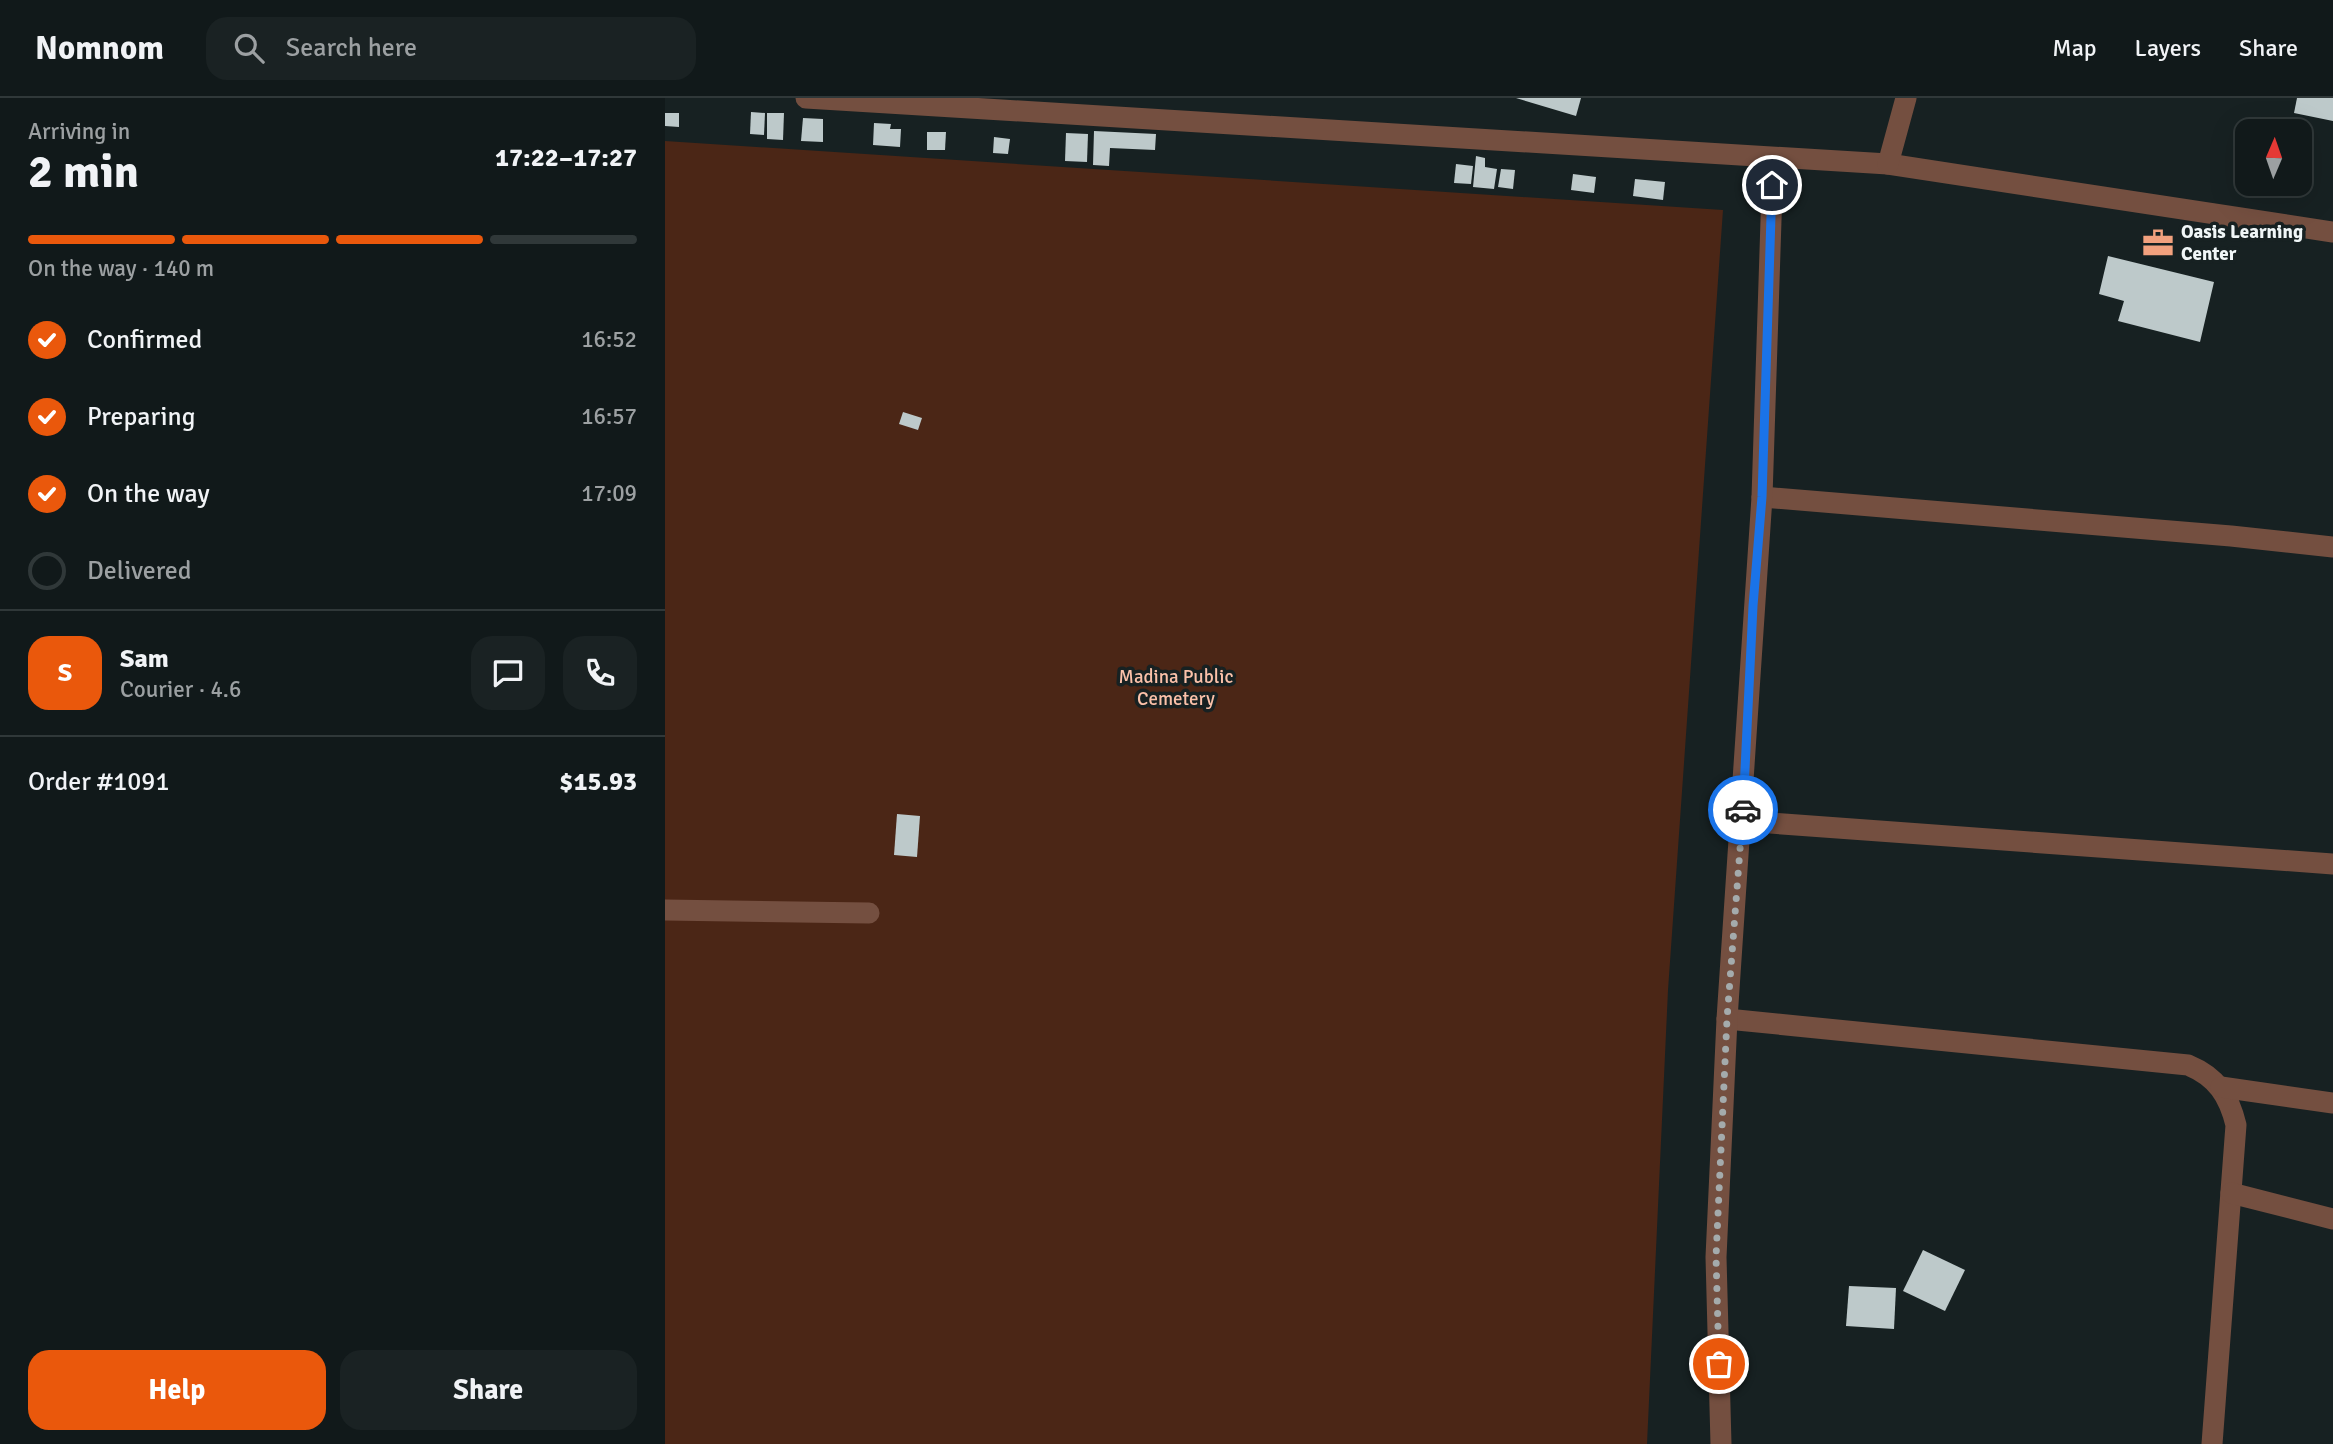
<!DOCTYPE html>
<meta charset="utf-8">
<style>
body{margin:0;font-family:Signika,sans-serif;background:#1a2223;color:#f1f3f6;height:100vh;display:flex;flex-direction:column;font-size:26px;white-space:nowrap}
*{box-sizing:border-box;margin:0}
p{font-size:23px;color:#9ca0a2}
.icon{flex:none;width:38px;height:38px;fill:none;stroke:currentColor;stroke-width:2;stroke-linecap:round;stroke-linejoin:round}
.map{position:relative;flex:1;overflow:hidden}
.panel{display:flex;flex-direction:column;background:#11191a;width:665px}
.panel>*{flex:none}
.needle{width:46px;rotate:2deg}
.buttons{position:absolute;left:1570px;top:21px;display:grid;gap:14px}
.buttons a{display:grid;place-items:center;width:77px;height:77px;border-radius:14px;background:#11191a;box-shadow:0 7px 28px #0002,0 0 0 2px #303839;font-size:35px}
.pin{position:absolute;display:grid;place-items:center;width:60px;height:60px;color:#fff;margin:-30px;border:4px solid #fff;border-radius:50%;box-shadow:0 2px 7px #0007}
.courier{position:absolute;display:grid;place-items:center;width:70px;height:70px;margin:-35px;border:5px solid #1a73e8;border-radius:50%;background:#fff;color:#222;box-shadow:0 2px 9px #0007}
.headline em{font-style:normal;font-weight:700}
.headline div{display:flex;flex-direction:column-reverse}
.headline{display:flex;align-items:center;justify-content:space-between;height:119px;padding:0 28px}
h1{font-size:46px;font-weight:700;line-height:52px}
.bar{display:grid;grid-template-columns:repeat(4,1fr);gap:10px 7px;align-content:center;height:84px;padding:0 28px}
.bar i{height:9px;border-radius:5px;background:#303839}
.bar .selected{background:#ea580c}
.bar p{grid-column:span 4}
.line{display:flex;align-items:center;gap:18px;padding:0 28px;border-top:2px solid #303839}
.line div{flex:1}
.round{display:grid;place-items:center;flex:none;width:74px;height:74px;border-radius:21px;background:#1a2223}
ol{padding:0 28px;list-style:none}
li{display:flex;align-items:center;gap:21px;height:77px}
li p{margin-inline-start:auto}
li .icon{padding:7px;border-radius:50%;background:#ea580c;color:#fff;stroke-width:4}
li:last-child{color:#9ca0a2}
li i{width:38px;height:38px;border:4px solid #303839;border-radius:50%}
.primary-button{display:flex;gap:14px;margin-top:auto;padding:14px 28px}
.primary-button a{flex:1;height:80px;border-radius:21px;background:#ea580c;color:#fff;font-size:28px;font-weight:700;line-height:80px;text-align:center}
.primary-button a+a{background:#1a2223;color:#f1f3f6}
header{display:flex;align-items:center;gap:42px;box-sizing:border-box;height:98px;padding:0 35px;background:#11191a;border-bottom:2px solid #303839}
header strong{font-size:33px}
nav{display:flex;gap:38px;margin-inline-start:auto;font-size:24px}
.search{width:490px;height:63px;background:#1a2223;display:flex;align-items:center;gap:18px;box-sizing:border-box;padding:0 24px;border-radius:21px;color:#9ca0a2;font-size:26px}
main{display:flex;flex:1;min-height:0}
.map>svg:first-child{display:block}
</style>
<header>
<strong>Nomnom</strong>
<div class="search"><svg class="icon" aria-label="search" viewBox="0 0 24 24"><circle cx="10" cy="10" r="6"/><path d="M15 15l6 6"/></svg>Search here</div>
<nav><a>Map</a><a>Layers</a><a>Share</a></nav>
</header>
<main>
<section class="panel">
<div class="headline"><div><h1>2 min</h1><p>Arriving in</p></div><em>17:22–17:27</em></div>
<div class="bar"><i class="selected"></i><i class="selected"></i><i class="selected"></i><i></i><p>On the way · 140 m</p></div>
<ol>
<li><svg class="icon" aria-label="check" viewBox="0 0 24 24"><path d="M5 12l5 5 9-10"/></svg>Confirmed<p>16:52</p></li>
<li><svg class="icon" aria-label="check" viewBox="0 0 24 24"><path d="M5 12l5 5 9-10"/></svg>Preparing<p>16:57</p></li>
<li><svg class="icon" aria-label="check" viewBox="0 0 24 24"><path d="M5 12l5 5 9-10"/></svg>On the way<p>17:09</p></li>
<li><i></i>Delivered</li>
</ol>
<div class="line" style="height:126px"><b class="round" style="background:#ea580c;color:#fff">S</b><div><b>Sam</b><p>Courier · 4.6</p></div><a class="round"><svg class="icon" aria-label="chat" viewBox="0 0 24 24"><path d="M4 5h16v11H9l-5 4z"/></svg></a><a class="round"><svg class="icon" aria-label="phone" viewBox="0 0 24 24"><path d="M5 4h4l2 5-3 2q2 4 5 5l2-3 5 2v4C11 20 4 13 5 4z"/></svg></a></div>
<div class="line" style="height:91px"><div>Order #1091</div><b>$15.93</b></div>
<div class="primary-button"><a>Help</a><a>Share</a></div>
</section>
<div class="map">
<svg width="1668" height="1346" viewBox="0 0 1668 1346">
<rect width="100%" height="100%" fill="#172122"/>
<path fill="#4b2616" d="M0 43 1058 112 1003 892 982 1346H0Z"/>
<g fill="#bdc9ca">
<path d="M851 0H916L911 18Z"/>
<path d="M1632 0H1668V23L1629 15Z"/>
<path d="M86 14 100 15 99 37 85 36Z"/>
<path d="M0 15H14V29L0 28Z"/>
<path d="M102 15H119L118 42 102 41Z"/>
<path d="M138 20 158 21V44L136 43Z"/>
<path d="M209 25 226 26 225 31H236L235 49 208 47Z"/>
<path d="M429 33 491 36 490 52 445 50 444 68 428 67Z"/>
<path d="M262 34H281L280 52H262Z"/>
<path d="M401 35 423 36 422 64 400 63Z"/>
<path d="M329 39 345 41 343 56 328 55Z"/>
<path d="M811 58 820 60V69L832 71 829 91 808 89Z"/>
<path d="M791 66 808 68 806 86 789 85Z"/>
<path d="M836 71 850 72 848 91 833 89Z"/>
<path d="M908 76 931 79 929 95 906 92Z"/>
<path d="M970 81 1000 84 998 102 968 98Z"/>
<path d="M1443 158 1549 184 1535 244 1453 223 1459 203 1434 196Z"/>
<path d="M238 314 257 320 253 332 234 326Z"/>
<path d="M232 716 255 718 252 759 229 757Z"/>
<path d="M1258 1152 1300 1172 1280 1213 1238 1193Z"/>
<path d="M1184 1188 1231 1190 1229 1231 1181 1228Z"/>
</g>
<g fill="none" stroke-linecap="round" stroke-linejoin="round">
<g stroke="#744f40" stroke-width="21">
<path d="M141 0 1223 66 1668 134"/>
<path d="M1223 66 1241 0"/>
<path d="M1097 399 1566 438 1668 449"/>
<path d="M1077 723 1668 766"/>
<path d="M0 812 204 815"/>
<path d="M1062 921 1523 967C1552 979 1564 998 1571 1027L1547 1346"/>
<path d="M1556 989 1668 1005"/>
<path d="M1566 1095 1668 1121"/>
<path d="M1056 1346 1051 1159 1062 921 1097 399 1108 61"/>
</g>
</g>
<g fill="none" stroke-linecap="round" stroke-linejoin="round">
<path stroke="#a4abac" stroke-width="7" stroke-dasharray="0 12.6" d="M1054 1266 1051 1159 1062 921 1078 712"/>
<path stroke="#1a73e8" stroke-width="9" d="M1078 712 1088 508 1097 399 1107 87"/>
</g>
<defs>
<symbol id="office-bare" viewBox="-9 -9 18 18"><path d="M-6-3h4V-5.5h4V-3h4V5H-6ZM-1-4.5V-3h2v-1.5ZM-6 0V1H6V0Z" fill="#f2a17e" stroke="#172122" stroke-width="2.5" paint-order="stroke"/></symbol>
</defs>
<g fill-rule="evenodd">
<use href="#office-bare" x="1471" y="123" width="44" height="44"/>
</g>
<g text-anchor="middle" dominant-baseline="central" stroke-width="7" stroke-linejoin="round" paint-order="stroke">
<g font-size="19" font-weight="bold" fill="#f0f6f7" stroke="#172122" text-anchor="start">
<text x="1516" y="134">Oasis Learning<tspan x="1516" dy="22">Center</tspan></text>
</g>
<g font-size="19" fill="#fbc1a9" stroke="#172122">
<text x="511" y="579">Madina Public<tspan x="511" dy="22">Cemetery</tspan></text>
</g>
</g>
</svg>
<div class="buttons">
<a><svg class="needle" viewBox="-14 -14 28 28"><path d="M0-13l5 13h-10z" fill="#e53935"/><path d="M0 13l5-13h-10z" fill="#9ca0a2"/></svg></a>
</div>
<div class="pin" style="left:1054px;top:1266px;background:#ea580c"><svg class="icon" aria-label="bag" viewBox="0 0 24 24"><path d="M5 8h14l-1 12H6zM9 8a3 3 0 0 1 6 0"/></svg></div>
<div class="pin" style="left:1107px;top:87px;background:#1f2937"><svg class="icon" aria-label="home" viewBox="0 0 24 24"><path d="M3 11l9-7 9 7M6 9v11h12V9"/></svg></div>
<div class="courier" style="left:1078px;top:712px"><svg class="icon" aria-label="car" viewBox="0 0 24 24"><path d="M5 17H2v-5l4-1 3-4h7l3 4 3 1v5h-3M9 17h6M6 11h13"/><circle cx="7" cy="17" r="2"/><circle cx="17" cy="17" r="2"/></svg></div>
</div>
</main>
